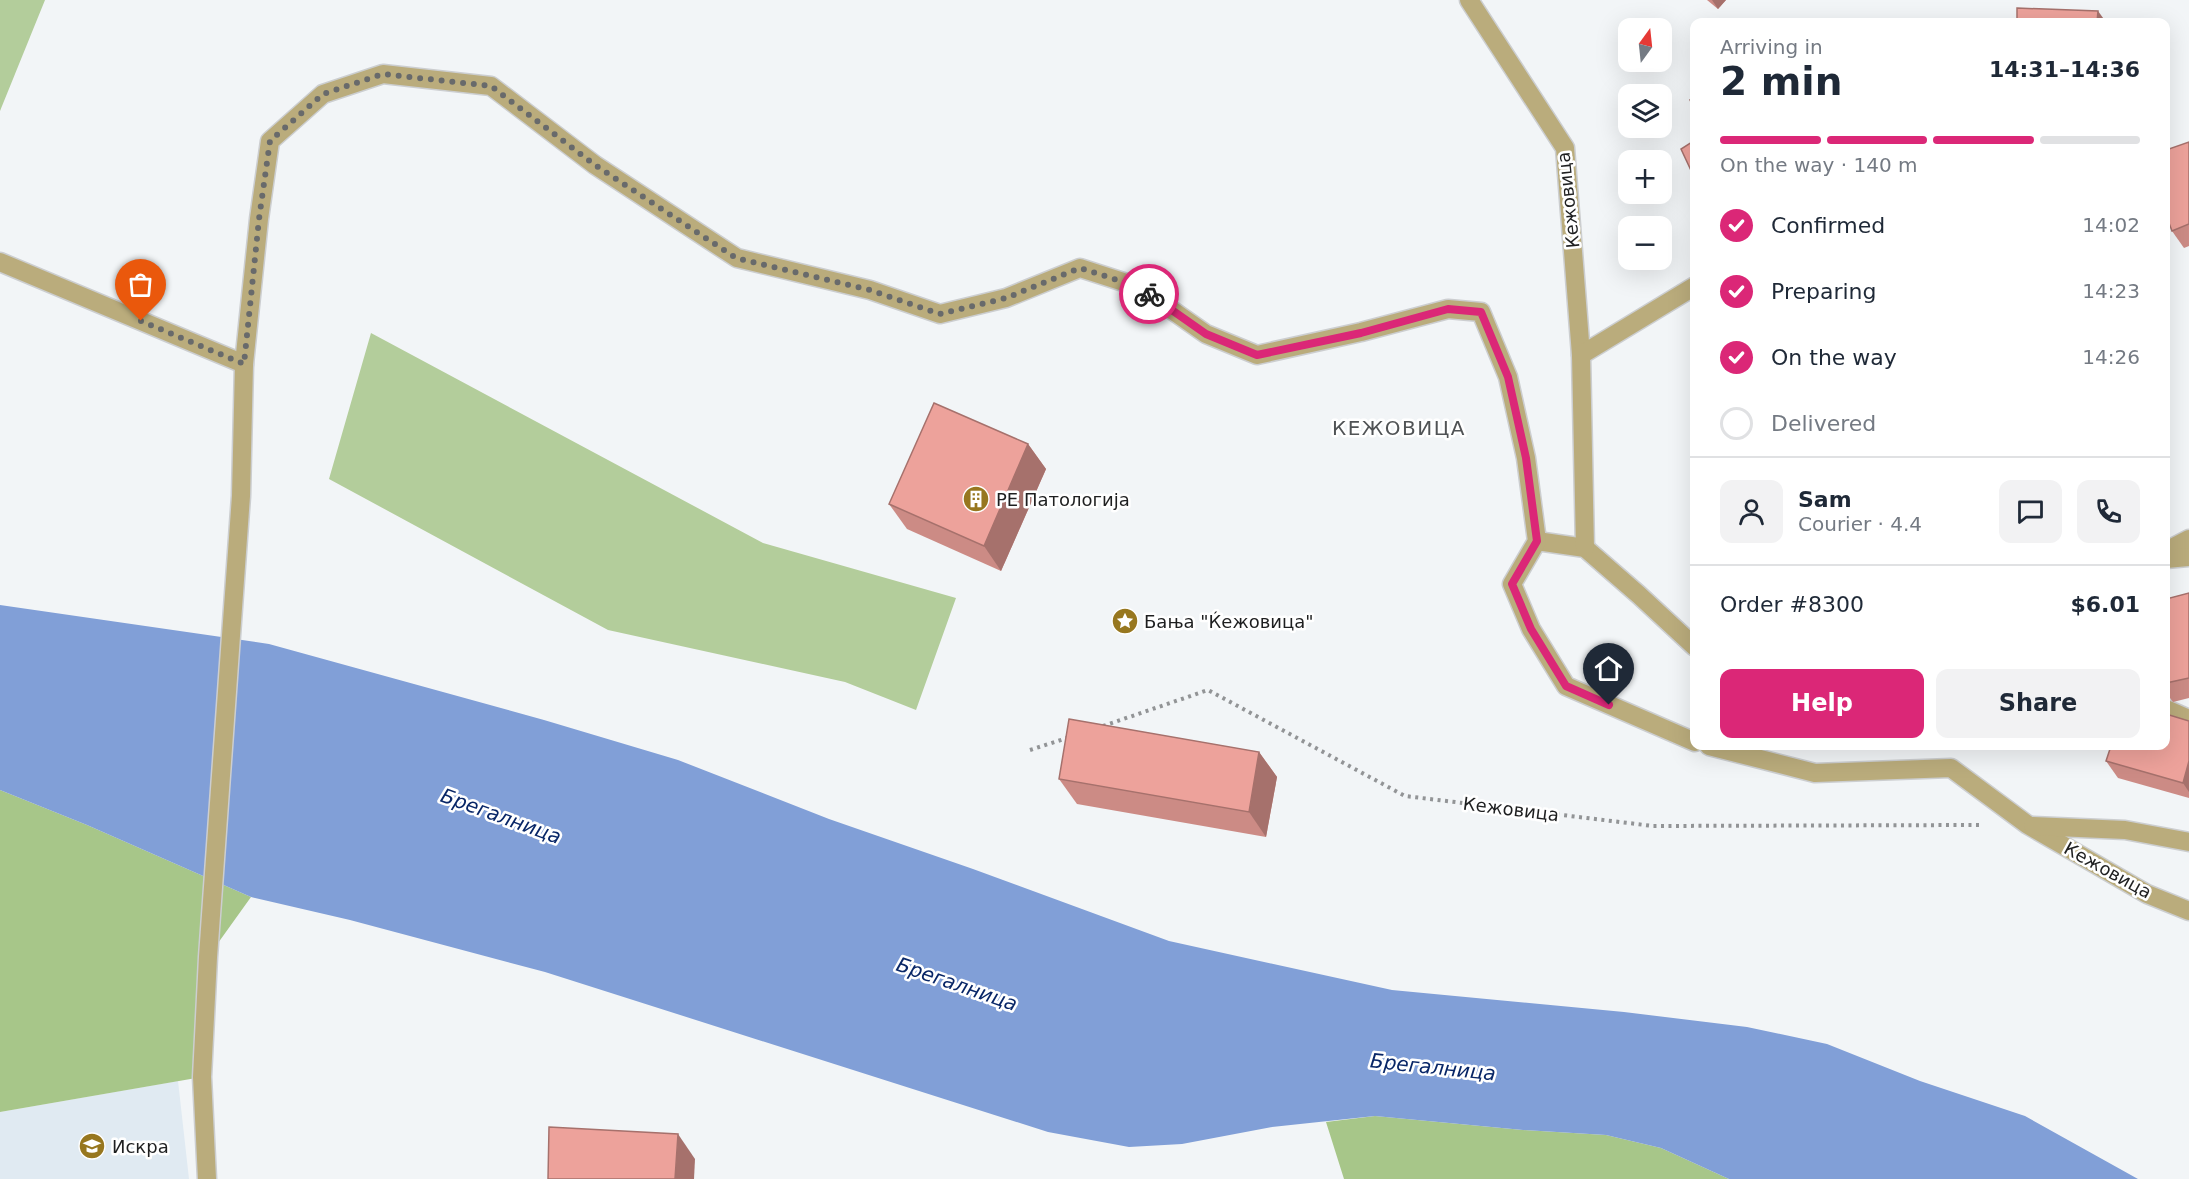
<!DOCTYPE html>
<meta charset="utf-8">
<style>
body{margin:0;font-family:"DejaVu Sans",sans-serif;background:#f2f2f3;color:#1f2937;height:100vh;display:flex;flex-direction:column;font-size:22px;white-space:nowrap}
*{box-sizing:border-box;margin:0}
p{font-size:20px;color:#747a83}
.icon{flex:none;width:33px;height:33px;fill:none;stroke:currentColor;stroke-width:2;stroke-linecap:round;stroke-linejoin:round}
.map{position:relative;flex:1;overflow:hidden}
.drawer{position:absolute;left:1690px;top:18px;width:480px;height:732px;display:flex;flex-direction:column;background:#fff;border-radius:12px;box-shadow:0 6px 24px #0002}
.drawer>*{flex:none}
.needle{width:39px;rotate:15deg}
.buttons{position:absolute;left:1618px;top:18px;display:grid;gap:12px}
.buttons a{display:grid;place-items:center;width:54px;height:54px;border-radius:12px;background:#fff;box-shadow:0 6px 24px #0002;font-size:30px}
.pin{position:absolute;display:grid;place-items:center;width:51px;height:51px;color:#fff;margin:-62px -26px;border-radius:50% 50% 50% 0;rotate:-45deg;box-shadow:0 0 6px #0007}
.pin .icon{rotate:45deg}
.courier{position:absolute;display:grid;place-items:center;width:60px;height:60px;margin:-30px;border:4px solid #db2777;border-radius:50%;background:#fff;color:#222;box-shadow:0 2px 8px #0007}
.summary em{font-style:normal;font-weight:600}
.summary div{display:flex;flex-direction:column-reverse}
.summary{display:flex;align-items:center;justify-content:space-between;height:102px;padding:0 30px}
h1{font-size:39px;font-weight:600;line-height:45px}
.bar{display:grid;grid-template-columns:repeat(4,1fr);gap:9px 6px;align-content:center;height:72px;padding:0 30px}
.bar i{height:8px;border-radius:4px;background:#e0e1e3}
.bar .active{background:#db2777}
.bar p{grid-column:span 4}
.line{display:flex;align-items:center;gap:15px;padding:0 30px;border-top:2px solid #e0e1e3}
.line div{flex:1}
.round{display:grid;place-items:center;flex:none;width:63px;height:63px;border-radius:12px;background:#f2f2f3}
ol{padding:0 30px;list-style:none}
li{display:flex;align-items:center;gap:18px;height:66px}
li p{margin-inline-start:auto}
li .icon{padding:6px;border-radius:50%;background:#db2777;color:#fff;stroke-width:4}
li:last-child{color:#747a83}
li i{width:33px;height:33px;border:3px solid #e0e1e3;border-radius:50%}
.button{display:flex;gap:12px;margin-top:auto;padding:12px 30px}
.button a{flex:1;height:69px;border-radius:12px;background:#db2777;color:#fff;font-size:24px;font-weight:600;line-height:69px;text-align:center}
.button a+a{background:#f2f2f3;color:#1f2937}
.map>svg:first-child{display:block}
</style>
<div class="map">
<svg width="2189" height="1179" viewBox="0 0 2189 1179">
<rect width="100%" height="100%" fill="#f2f5f7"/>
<path fill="#e0eaf2" d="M178 1081 189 1179H0V1112Z"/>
<g fill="#b3cd9b">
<path d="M0 0H45L0 111Z"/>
<path d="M371 333 763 543 956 598 916 710 845 682 608 630 329 479Z"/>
</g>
<g fill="#a7c689">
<path d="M0 790 87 825 251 897 208 957 202 1077 0 1112Z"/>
<path d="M1375 1116 1523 1130 1606 1135 1661 1148 1729 1179H1344L1326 1122Z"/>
</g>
<path fill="#819fd7" d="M0 605 269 644 544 720 678 760 829 819 973 869 1169 941 1392 990 1624 1012 1747 1027 1827 1044 1920 1081 2025 1116 2138 1179H1729L1661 1148 1606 1135 1523 1130 1375 1116 1272 1127 1182 1144 1129 1147 1048 1132 545 972 350 920 251 897 87 825 0 790Z"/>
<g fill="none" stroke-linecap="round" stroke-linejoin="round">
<defs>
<g id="street">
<path d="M1469 0 1565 148 1581 355"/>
<path d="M0 262 244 364"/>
<path d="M1537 541 1585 548 1639 595 1695 647"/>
<path d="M1585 548 1581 355 1695 286"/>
<path d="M2166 551 2189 539"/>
<path d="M2166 559 2189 557"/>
<path d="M2166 709 2189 719"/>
<path d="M1709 746 1815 773 1951 768 2028 825 2147 894 2189 911"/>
<path d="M2033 826 2125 830 2189 842"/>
<path d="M207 1179 202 1077 208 957 241 496 244 364 259 219 270 141 323 94 383 74 491 86 595 165 737 258 870 290 940 314 1006 298 1080 268 1139 287 1206 334 1257 355 1361 332 1448 309 1481 312 1508 377 1526 458 1537 541 1512 584 1531 629 1566 686 1695 742"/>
</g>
</defs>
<use href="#street" stroke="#ccced0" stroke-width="21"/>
<g stroke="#929496" stroke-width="4" stroke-dasharray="3 4.5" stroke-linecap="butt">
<path d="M1103 726 1208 690 1405 796 1653 826 1979 825"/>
<path d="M1030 750 1070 737"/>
</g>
<use href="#street" stroke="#baac7c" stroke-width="18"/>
</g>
<g fill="#cc8b85">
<path d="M1707 0H1726L1718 9Z"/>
<path d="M2189 142V246L2184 248 2172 231Z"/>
<path d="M1028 444 1046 469 1001 571 907 529 889 504Z"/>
<path d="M2189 593V698L2173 702 2166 693V599Z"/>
<path d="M2189 721V798L2118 778 2106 761Z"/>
<path d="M1259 752 1277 777 1266 837 1077 804 1059 779Z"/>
</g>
<g fill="#a6716c">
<path d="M1712 0H1726L1718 9Z"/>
<path d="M2098 11 2106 22H2097Z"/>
<path d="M1028 444 1046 469 1001 571 984 546Z"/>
<path d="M1259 752 1277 777 1266 837 1249 812Z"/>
<path d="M2189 761V792L2183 783Z"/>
<path d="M678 1134 695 1159 694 1179H675Z"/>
</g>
<g fill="#eda29b" stroke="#a6716c" stroke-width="1.5">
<path d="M2017 8 2098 11 2097 22H2017Z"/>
<path d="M1695 98V110L1690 100Z"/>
<path d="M1695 140V179L1681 149Z"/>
<path d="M2189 142V224L2172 231 2166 215V150Z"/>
<path d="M934 403 1028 444 984 546 889 504Z"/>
<path d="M2189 593V678L2166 683V599Z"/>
<path d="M2166 714 2189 721V761L2183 783 2106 761 2111 746H2166Z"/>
<path d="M1069 719 1259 752 1249 812 1059 779Z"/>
<path d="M549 1127 678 1134 675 1179H548Z"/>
</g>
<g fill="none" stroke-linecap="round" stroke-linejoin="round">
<path stroke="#686a6b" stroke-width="6" stroke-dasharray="0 10.8" d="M141 321 244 364 259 219 270 141 323 94 383 74 491 86 595 165 736 258 870 290 940 314 1006 298 1080 268 1139 287 1149 294"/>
<path stroke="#db2777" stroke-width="8" d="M1149 294 1206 334 1257 355 1361 333 1448 309 1481 312 1508 377 1526 458 1537 541 1512 584 1531 629 1566 686 1609 705"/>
</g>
<defs>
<symbol id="building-disc" viewBox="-11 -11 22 22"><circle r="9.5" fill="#97771f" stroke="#fff"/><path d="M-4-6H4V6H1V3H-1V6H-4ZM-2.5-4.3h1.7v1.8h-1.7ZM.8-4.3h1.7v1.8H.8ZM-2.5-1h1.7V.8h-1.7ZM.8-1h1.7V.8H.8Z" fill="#fff"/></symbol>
<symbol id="sight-disc" viewBox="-11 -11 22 22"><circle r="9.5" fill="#97771f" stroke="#fff"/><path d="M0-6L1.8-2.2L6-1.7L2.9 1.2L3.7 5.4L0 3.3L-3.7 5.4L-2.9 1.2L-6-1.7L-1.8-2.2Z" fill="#fff"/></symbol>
<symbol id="school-disc" viewBox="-11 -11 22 22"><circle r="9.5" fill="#97771f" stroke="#fff"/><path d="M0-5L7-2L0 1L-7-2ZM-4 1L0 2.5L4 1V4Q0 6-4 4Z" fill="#fff"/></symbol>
</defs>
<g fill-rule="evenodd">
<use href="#building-disc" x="961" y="484" width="30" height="30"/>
<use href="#sight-disc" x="1110" y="606" width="30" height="30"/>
<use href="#school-disc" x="77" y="1131" width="30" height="30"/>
</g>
<g text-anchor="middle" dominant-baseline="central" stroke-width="5" stroke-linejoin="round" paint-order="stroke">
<g font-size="18" fill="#1e1f20" stroke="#fff">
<text transform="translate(1568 200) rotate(-96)">Кежовица</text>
<text transform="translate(1511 809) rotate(7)">Кежовица</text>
<text transform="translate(2108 870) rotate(29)">Кежовица</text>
</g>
<g font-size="18" fill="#1e1f20" stroke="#fff" text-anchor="start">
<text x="996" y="499">РЕ Патологија</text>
<text x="1144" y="621">Бања "Ќежовица"</text>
<text x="112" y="1146">Искра</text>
</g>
<g font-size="20" letter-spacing="1.5" fill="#505355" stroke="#fff">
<text x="1399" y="428">КЕЖОВИЦА</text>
</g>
<g font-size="20" font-style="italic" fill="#082667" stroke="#fff">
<text transform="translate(501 816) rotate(20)">Брегалница</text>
<text transform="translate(957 984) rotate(19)">Брегалница</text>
<text transform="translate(1433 1067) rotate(6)">Брегалница</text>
</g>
</g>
</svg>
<div class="buttons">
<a><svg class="needle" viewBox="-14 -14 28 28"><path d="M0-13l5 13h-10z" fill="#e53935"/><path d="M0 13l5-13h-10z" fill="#747a83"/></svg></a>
<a><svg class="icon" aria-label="layers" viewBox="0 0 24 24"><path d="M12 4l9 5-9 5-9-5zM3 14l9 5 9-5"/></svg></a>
<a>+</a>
<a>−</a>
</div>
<div class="pin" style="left:141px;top:321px;background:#ea580c"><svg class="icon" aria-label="bag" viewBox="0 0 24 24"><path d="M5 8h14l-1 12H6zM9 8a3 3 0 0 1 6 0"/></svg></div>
<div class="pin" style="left:1609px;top:705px;background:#1f2937"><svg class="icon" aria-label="home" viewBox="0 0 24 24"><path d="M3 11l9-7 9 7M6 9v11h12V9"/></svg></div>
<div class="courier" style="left:1149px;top:294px"><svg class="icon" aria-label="bike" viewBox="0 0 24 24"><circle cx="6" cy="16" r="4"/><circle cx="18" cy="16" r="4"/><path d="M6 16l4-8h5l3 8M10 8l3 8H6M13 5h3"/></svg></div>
<section class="drawer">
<div class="summary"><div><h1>2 min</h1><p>Arriving in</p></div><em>14:31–14:36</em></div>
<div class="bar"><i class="active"></i><i class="active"></i><i class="active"></i><i></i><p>On the way · 140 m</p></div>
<ol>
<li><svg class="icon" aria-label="check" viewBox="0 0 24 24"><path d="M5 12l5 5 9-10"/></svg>Confirmed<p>14:02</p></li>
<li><svg class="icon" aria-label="check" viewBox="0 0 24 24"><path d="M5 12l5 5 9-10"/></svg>Preparing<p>14:23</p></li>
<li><svg class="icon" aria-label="check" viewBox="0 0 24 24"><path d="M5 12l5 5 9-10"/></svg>On the way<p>14:26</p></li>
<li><i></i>Delivered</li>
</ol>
<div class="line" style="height:108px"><a class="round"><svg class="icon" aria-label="person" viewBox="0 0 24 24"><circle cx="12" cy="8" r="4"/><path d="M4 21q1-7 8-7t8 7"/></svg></a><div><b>Sam</b><p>Courier · 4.4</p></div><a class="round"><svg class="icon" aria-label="chat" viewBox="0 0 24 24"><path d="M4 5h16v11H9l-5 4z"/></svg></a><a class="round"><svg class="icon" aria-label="phone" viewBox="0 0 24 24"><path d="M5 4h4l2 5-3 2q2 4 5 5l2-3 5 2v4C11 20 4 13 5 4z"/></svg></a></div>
<div class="line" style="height:78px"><div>Order #8300</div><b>$6.01</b></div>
<div class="button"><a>Help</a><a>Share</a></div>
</section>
</div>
